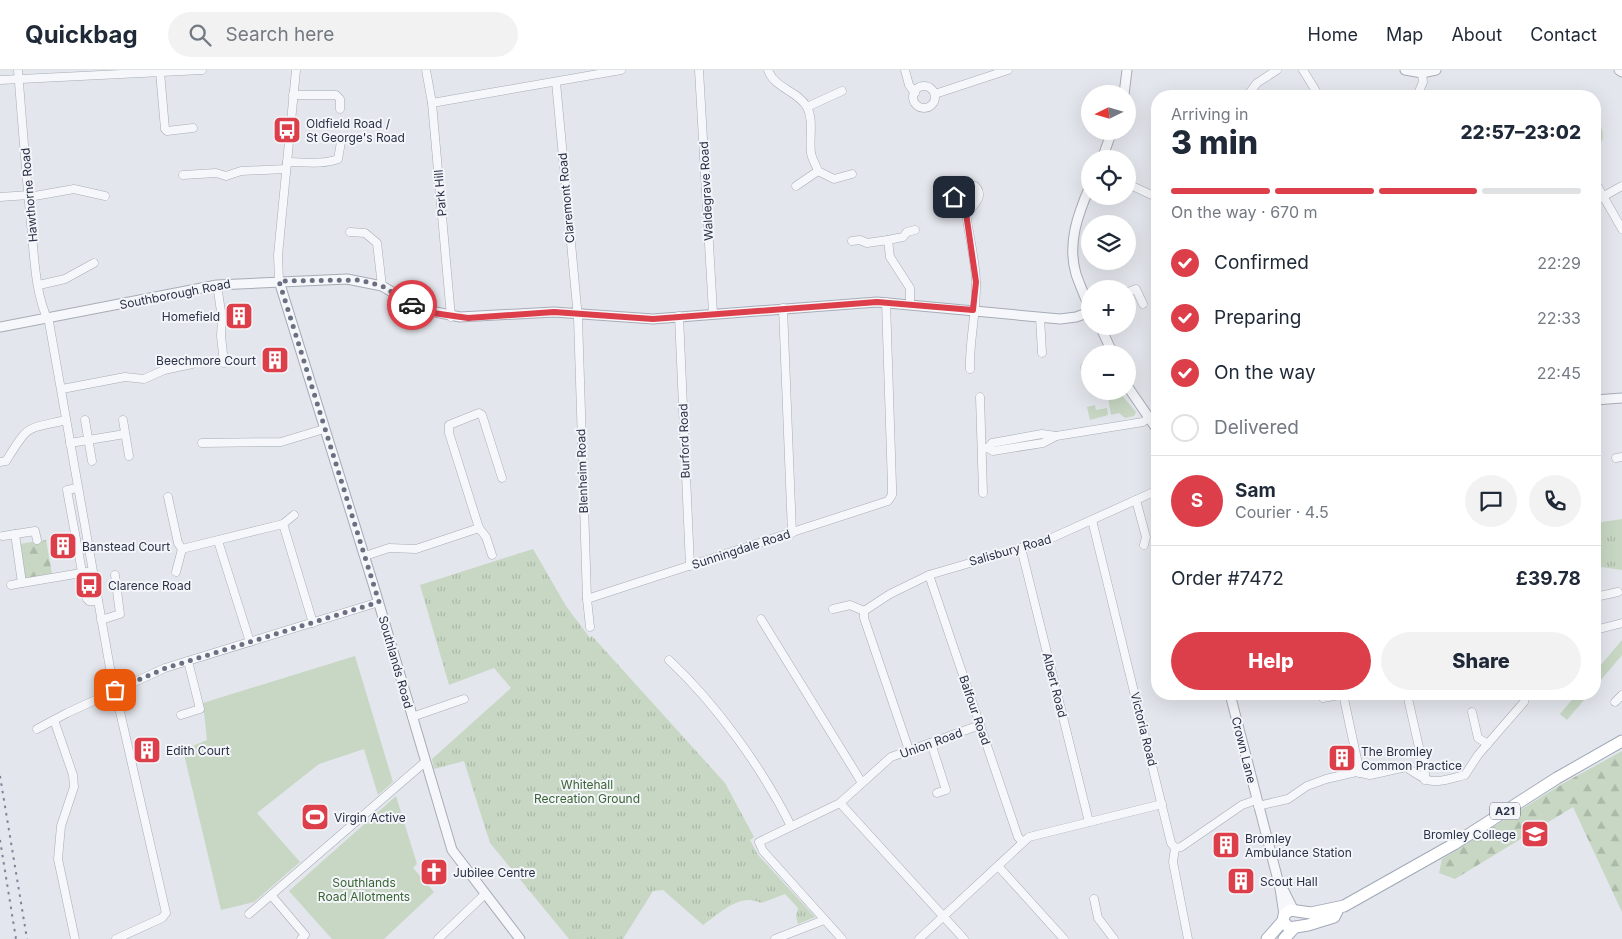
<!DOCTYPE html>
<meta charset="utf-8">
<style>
body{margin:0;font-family:Inter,sans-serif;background:#f2f2f3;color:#1f2937;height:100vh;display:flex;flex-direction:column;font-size:19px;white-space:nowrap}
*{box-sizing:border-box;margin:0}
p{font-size:16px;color:#747a83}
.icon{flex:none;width:28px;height:28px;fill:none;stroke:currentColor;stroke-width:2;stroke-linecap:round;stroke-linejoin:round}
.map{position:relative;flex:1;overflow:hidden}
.side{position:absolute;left:1151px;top:20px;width:450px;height:610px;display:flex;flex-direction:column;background:#fff;border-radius:20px;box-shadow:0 5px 20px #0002}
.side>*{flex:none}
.needle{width:32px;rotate:265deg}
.controls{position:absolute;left:1081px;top:15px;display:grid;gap:10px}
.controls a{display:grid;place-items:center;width:55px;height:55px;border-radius:50%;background:#fff;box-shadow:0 5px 20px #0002;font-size:25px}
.pin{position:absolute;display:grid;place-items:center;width:42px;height:42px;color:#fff;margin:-21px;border-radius:10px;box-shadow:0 2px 8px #0006}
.courier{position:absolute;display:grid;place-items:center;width:50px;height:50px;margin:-25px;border:4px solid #dc3e4a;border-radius:50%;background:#fff;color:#222;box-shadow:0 1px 6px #0007}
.head em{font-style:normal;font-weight:800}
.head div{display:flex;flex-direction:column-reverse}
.head{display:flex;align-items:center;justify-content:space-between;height:85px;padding:0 20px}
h1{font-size:32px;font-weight:800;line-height:38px}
.bar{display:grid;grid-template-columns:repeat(4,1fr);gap:8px 5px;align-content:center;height:60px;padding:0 20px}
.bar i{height:6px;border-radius:4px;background:#e0e1e3}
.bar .current{background:#dc3e4a}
.bar p{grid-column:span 4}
.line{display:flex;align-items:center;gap:12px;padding:0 20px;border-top:1px solid #e0e1e3}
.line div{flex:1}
.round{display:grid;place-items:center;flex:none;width:52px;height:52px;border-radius:26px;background:#f2f2f3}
ol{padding:0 20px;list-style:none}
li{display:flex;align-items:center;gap:15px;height:55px}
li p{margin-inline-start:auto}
li .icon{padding:5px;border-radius:50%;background:#dc3e4a;color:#fff;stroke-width:4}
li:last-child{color:#747a83}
li i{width:28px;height:28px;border:2px solid #e0e1e3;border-radius:50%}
.button{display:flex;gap:10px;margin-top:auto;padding:10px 20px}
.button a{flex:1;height:58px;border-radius:30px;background:#dc3e4a;color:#fff;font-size:20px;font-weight:800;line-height:58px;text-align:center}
.button a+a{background:#f2f2f3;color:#1f2937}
header{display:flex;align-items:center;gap:30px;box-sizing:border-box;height:70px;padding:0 25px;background:#fff;border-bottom:1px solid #e0e1e3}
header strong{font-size:24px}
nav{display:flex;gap:28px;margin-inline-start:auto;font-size:18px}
.search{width:350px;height:45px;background:#f2f2f3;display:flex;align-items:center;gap:12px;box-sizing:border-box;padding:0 18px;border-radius:28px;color:#747a83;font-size:19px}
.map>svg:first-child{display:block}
</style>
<header>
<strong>Quickbag</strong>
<div class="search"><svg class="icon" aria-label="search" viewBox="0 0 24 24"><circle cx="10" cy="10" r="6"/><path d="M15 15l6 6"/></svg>Search here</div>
<nav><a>Home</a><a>Map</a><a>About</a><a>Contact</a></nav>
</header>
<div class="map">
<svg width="1622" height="869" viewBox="0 0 1622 869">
<defs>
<pattern id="forest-firs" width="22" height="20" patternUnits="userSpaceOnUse" patternTransform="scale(1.25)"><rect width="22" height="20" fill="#c7d7c3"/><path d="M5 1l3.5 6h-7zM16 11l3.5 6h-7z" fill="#abb9a9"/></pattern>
<pattern id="park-tufts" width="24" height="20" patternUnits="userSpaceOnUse" patternTransform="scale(1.25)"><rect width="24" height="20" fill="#c7d7c3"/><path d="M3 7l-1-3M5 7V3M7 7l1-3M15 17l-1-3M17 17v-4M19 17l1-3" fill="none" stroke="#abb9a9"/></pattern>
</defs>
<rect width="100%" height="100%" fill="#e3e6ec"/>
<g fill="#c7d7c3">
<path d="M1595 47C1604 58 1607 70 1595 80Z"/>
<path d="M969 120 975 122V126L965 138 959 132V126Z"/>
<path d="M1121 324 1136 342 1134 346 1125 348 1119 343 1111 345 1108 327Z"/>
<path d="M1095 335 1096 340 1107 338 1108 345 1090 350 1087 337Z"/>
<path d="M1622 570V585L1595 617V602Z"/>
<path d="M355 586 393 712 378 725 364 679 319 694 257 743 300 792 254 832 221 840 183 680 207 670 203 633Z"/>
<path d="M1577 624H1589L1567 650 1560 644Z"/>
<path d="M396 726 417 794 413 798 434 822 384 869H332L289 821Z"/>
</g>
<g fill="url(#forest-firs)">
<path d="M46 470 52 504 25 508 19 474Z"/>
<path d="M1622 681V842L1573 737 1455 809 1439 803 1442 789 1562 714Z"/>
</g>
<g fill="url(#park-tufts)">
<path d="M1622 449V500L1595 496V453Z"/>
<path d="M533 479 566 536 590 568 592 566 725 713 754 767 750 770 758 785 815 847 798 854 796 846 798 838 785 824 761 833C740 822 719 844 703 855L663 820 653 821 623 869H569L490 773 464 691 434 699 432 689 511 618 494 598 449 615 420 515Z"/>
</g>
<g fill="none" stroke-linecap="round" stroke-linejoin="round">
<defs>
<g id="minor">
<path d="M18 0C22 51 26 102 31 154 34 183 35 226 49 252L110 598 166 843 162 848 116 869"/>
<path d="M426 0 432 33 451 247"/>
<path d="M699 0 713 243"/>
<path d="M768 0C775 19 797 20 807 37 814 50 809 68 811 83 812 89 816 95 818 101L834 109 852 104"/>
<path d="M905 0 909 15 915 23"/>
<path d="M1303 0 1319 26"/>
<path d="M160 2 165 59 167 61 193 58"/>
<path d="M0 10 202 0"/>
<path d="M556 12 578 248 587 529 590 557"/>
<circle cx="924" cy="27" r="11"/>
<path d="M935 24 1008 0"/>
<path d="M293 25H336L340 29V39"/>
<path d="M1247 26 1257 13 1277 0"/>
<path d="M1417 26 1423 12 1422 3"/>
<path d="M432 33 621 0"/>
<path d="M807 37 842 21"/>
<path d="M287 92C304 92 322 95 338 89L341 72"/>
<path d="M183 105 216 103 226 106 241 101 286 99"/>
<path d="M1595 112 1622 159"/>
<path d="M1128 114 1158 128"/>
<path d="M796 116 818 101"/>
<path d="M975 116C985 126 974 134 968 142H962L955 133V125L967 117Z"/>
<path d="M0 127 29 125"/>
<path d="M29 127 74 119 105 126"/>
<path d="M1595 131 1622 116"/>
<path d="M966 143C969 165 975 189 976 211 977 241 969 271 970 299"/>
<path d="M350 162 365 163 377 173 382 216"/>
<path d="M888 170 903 167 907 162 915 160"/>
<path d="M852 171 860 170 867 173 888 170 890 187 910 218V234"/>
<path d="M279 211 278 185 296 0"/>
<path d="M39 215 65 209 94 193"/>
<path d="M217 215 222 248 221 266 224 293"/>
<path d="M1128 222 1136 219 1143 234"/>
<path d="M783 238 792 463"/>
<path d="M679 246 690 496"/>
<path d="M1040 247 1042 283"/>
<path d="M1085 297H1090"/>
<path d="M62 319 125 307 144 309 164 300 192 294"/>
<path d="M980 327 983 423"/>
<path d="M85 350 92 391"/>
<path d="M123 350 129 386"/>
<path d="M70 373 125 364"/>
<path d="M202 373 281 372 324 359"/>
<path d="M988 378 992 373 1042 364 1056 366"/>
<path d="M982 379 988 378 993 381 1043 373 1056 366 1143 352 1148 348"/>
<path d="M1616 388 1622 387"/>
<path d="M0 392 6 391C30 353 24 360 66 350"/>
<path d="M77 418 67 420 87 529 89 531H98"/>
<path d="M168 427 178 473 182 479 283 454 294 445"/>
<path d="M1136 430 1146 467 1144 475"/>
<path d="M1092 450 1171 773 1175 778 1173 792 1188 869"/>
<path d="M283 454 313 553"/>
<path d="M479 458 486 467 492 485"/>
<path d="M15 464 22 513 87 502"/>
<path d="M3 466 35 461 37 470"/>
<path d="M218 471 250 572"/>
<path d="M1021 478 1089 752"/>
<path d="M365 486 389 478 416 479 479 458 449 363V355L479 343 482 345 502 408"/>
<path d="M176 502 182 479"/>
<path d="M929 505 1018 767 1023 772"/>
<path d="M11 515 22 513"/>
<path d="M1595 527 1618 522"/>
<path d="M587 529 888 431 892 425V416L886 232"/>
<path d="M833 539 850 535 864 541"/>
<path d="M864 541 890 524 929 505 1045 471 1158 420"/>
<path d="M864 541V548L909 680"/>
<path d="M761 549 862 713"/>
<path d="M101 550 120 544 115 505"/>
<path d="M1595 560 1622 553"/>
<path d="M669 590C717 635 762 698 791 756"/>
<path d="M1322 624 1323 628 1345 624"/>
<path d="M1343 624 1360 703"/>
<path d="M1407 624 1425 704V710"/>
<path d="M1615 632 1622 625"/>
<path d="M1472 642 1478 668 1488 674"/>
<path d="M181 645 200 639 188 591"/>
<path d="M412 647 464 629"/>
<path d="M54 650 73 705 74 717 61 756 58 789 75 869"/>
<path d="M37 659 67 643 165 598 379 532"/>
<path d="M931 673 946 720 937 723"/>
<path d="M840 733 964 869"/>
<path d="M1258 736 1288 729 1307 716 1326 709 1356 702 1370 705 1406 697C1433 716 1433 713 1465 705L1478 685 1524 632 1526 624"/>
<path d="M1175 778 1181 777 1242 735 1256 730"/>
<path d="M998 796 1064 869"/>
<path d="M271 825 305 865 301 869"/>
<path d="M1094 829 1098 848 1114 869"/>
<path d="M249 844 425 692"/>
<path d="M438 869 484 825"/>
<path d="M775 869 824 850"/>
<path d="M842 869 763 781 759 772 840 733 891 687 980 655"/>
<path d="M919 869 1029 767 1162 734"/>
</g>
<g id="tertiary">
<path d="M1405 0 1422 3 1436 0"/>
<path d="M1619 0 1622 2"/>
<path d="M1124 24 1127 0"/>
<path d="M1102 89 1112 61"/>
<path d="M1090 116C1078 144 1067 173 1076 204 1080 216 1086 228 1090 241"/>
<path d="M279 211 374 517 452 780 520 869"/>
<path d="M1100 256 1113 284"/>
<path d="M0 257 217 215 347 209 382 216 421 239 460 247 554 242 653 249 877 232 1060 249 1076 247 1090 242"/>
<path d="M1128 317 1158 361"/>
<path d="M1595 330 1622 328"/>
<path d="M1230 624 1280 818 1284 845"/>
<path d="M1280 818 1284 821 1294 841"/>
</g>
<g id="primary">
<path d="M1338 839 1334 847 1308 855 1289 858 1283 851 1284 845 1290 840 1311 843 1344 836 1454 774 1557 708 1622 671"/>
<path d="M1267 869 1283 851"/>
<path d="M1284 869 1294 858"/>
</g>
</defs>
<use href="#minor" stroke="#a7acb7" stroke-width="9"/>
<use href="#tertiary" stroke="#a7acb7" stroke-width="11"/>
<use href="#primary" stroke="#a1a9b9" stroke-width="13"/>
<use href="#minor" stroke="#f6f7fa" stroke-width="8"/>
<use href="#tertiary" stroke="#f6f7fa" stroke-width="9"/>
<use href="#primary" stroke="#fff" stroke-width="11"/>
<g stroke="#7b8498" stroke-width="2" stroke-dasharray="2.5 5" stroke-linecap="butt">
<path d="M0 706 27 869"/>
<path d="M0 770 16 869"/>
</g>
</g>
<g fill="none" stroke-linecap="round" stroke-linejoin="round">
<path stroke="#6a7081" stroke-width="5" stroke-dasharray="0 9" d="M115 620 166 598 379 532 279 211 359 210 382 216 412 235"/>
<path stroke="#dc3e4a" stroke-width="6" d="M412 235 433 243 468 248 554 242 653 249 877 232 973 240 976 212 966 143 960 140 954 127"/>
</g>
<defs>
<symbol id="bus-square" viewBox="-11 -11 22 22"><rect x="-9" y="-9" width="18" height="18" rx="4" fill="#dc3e4a" stroke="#f3f5f9"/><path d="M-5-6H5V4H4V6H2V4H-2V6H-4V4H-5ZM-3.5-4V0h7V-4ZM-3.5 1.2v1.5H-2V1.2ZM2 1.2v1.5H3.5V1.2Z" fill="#fff"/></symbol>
<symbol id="building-square" viewBox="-11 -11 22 22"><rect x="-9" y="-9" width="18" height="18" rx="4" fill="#dc3e4a" stroke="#f3f5f9"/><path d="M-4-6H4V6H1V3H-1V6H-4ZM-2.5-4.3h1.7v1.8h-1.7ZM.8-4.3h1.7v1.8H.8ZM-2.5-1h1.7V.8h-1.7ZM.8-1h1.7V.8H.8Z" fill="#fff"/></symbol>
<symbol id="stadium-square" viewBox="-11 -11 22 22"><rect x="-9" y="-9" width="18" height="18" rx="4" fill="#dc3e4a" stroke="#f3f5f9"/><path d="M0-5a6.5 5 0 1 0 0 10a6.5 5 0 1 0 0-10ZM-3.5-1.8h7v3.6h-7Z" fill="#fff"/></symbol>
<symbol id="university-square" viewBox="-11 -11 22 22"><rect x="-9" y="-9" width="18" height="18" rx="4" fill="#dc3e4a" stroke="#f3f5f9"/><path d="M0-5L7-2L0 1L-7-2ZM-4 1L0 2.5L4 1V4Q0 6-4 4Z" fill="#fff"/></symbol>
<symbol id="church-square" viewBox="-11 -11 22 22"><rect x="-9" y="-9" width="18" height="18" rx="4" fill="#dc3e4a" stroke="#f3f5f9"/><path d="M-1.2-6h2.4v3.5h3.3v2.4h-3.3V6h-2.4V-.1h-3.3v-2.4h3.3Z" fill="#fff"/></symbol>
</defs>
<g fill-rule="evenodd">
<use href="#bus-square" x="271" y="44" width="32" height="32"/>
<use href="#building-square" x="223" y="230" width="32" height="32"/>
<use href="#building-square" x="259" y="274" width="32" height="32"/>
<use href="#building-square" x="47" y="460" width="32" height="32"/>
<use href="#bus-square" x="73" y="499" width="32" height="32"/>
<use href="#building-square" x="131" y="664" width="32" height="32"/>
<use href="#building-square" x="1326" y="672" width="32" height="32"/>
<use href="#stadium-square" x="299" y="731" width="32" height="32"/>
<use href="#university-square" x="1519" y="748" width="32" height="32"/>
<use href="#building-square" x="1210" y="759" width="32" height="32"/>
<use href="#church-square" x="418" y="786" width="32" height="32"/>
<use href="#building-square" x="1225" y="795" width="32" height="32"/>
</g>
<g text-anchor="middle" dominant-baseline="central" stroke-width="4" stroke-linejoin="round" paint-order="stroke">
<rect fill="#f3f5f9" stroke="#666c7c" stroke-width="1" x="1490" y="732.5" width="30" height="17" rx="4"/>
<g font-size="11" font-weight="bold" fill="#293147">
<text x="1505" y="741">A21</text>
</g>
<g font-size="12" fill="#293147" stroke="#f3f5f9" text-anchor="start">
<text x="306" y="53">Oldfield Road /<tspan x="306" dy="14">St George's Road</tspan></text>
<text x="220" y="246" text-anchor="end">Homefield</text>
<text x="256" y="290" text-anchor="end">Beechmore Court</text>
<text x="82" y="476">Banstead Court</text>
<text x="108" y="515">Clarence Road</text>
<text x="166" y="680">Edith Court</text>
<text x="1361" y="681">The Bromley<tspan x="1361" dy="14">Common Practice</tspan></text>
<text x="334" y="747">Virgin Active</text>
<text x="1516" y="764" text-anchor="end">Bromley College</text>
<text x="1245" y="768">Bromley<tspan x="1245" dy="14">Ambulance Station</tspan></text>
<text x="453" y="802">Jubilee Centre</text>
<text x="1260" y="811">Scout Hall</text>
</g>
<g font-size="12" fill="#293147" stroke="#f3f5f9">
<text transform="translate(706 121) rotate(-93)">Waldegrave Road</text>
<text transform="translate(440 123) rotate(-95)">Park Hill</text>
<text transform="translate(29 125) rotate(-95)">Hawthorne Road</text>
<text transform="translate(566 128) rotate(-95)">Claremont Road</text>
<text transform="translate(175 224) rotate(-11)">Southborough Road</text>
<text transform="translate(684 371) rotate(-92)">Burford Road</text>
<text transform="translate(582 401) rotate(-92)">Blenheim Road</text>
<text transform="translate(741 479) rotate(-18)">Sunningdale Road</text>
<text transform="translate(1010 480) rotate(-16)">Salisbury Road</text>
<text transform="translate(396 592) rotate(74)">Southlands Road</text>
<text transform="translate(1055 615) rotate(76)">Albert Road</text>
<text transform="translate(975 640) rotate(71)">Balfour Road</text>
<text transform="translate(1144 659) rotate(76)">Victoria Road</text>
<text transform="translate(931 673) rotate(-20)">Union Road</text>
<text transform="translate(1244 680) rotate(76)">Crown Lane</text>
</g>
<g font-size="12" fill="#3a6435" stroke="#f3f5f9">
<text x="587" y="714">Whitehall<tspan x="587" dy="14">Recreation Ground</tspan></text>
<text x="364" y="812">Southlands<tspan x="364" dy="14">Road Allotments</tspan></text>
</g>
</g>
</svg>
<div class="controls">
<a><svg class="needle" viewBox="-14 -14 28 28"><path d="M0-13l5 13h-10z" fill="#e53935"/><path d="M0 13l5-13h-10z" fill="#747a83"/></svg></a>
<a><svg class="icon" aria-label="locate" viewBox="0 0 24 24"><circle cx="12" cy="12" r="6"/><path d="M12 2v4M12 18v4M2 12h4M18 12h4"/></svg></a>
<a><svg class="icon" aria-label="layers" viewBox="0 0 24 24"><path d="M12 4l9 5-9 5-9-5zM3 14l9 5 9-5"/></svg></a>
<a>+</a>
<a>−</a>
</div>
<div class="pin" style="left:115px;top:620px;background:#ea580c"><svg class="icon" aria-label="bag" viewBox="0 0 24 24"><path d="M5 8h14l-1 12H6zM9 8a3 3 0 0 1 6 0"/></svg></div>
<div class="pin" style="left:954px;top:127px;background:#1f2937"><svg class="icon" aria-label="home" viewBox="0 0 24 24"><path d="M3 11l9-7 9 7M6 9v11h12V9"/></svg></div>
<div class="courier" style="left:412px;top:235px"><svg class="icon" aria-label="car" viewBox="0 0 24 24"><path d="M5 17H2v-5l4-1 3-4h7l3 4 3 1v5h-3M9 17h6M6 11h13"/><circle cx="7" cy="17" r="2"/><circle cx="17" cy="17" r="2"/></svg></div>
<section class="side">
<div class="head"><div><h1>3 min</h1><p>Arriving in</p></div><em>22:57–23:02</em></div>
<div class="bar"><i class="current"></i><i class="current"></i><i class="current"></i><i></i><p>On the way · 670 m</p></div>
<ol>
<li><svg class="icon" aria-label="check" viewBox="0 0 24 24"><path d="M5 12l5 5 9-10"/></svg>Confirmed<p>22:29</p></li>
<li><svg class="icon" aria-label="check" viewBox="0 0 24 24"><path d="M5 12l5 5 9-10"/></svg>Preparing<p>22:33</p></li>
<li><svg class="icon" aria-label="check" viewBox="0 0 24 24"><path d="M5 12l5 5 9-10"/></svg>On the way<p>22:45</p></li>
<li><i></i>Delivered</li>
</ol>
<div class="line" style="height:90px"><b class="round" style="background:#dc3e4a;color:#fff">S</b><div><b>Sam</b><p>Courier · 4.5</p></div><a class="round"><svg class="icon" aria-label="chat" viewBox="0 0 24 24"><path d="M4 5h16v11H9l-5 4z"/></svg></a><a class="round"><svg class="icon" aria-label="phone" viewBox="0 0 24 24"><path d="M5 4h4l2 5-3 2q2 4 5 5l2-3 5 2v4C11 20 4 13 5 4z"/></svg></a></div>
<div class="line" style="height:65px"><div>Order #7472</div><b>£39.78</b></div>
<div class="button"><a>Help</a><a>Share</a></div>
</section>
</div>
